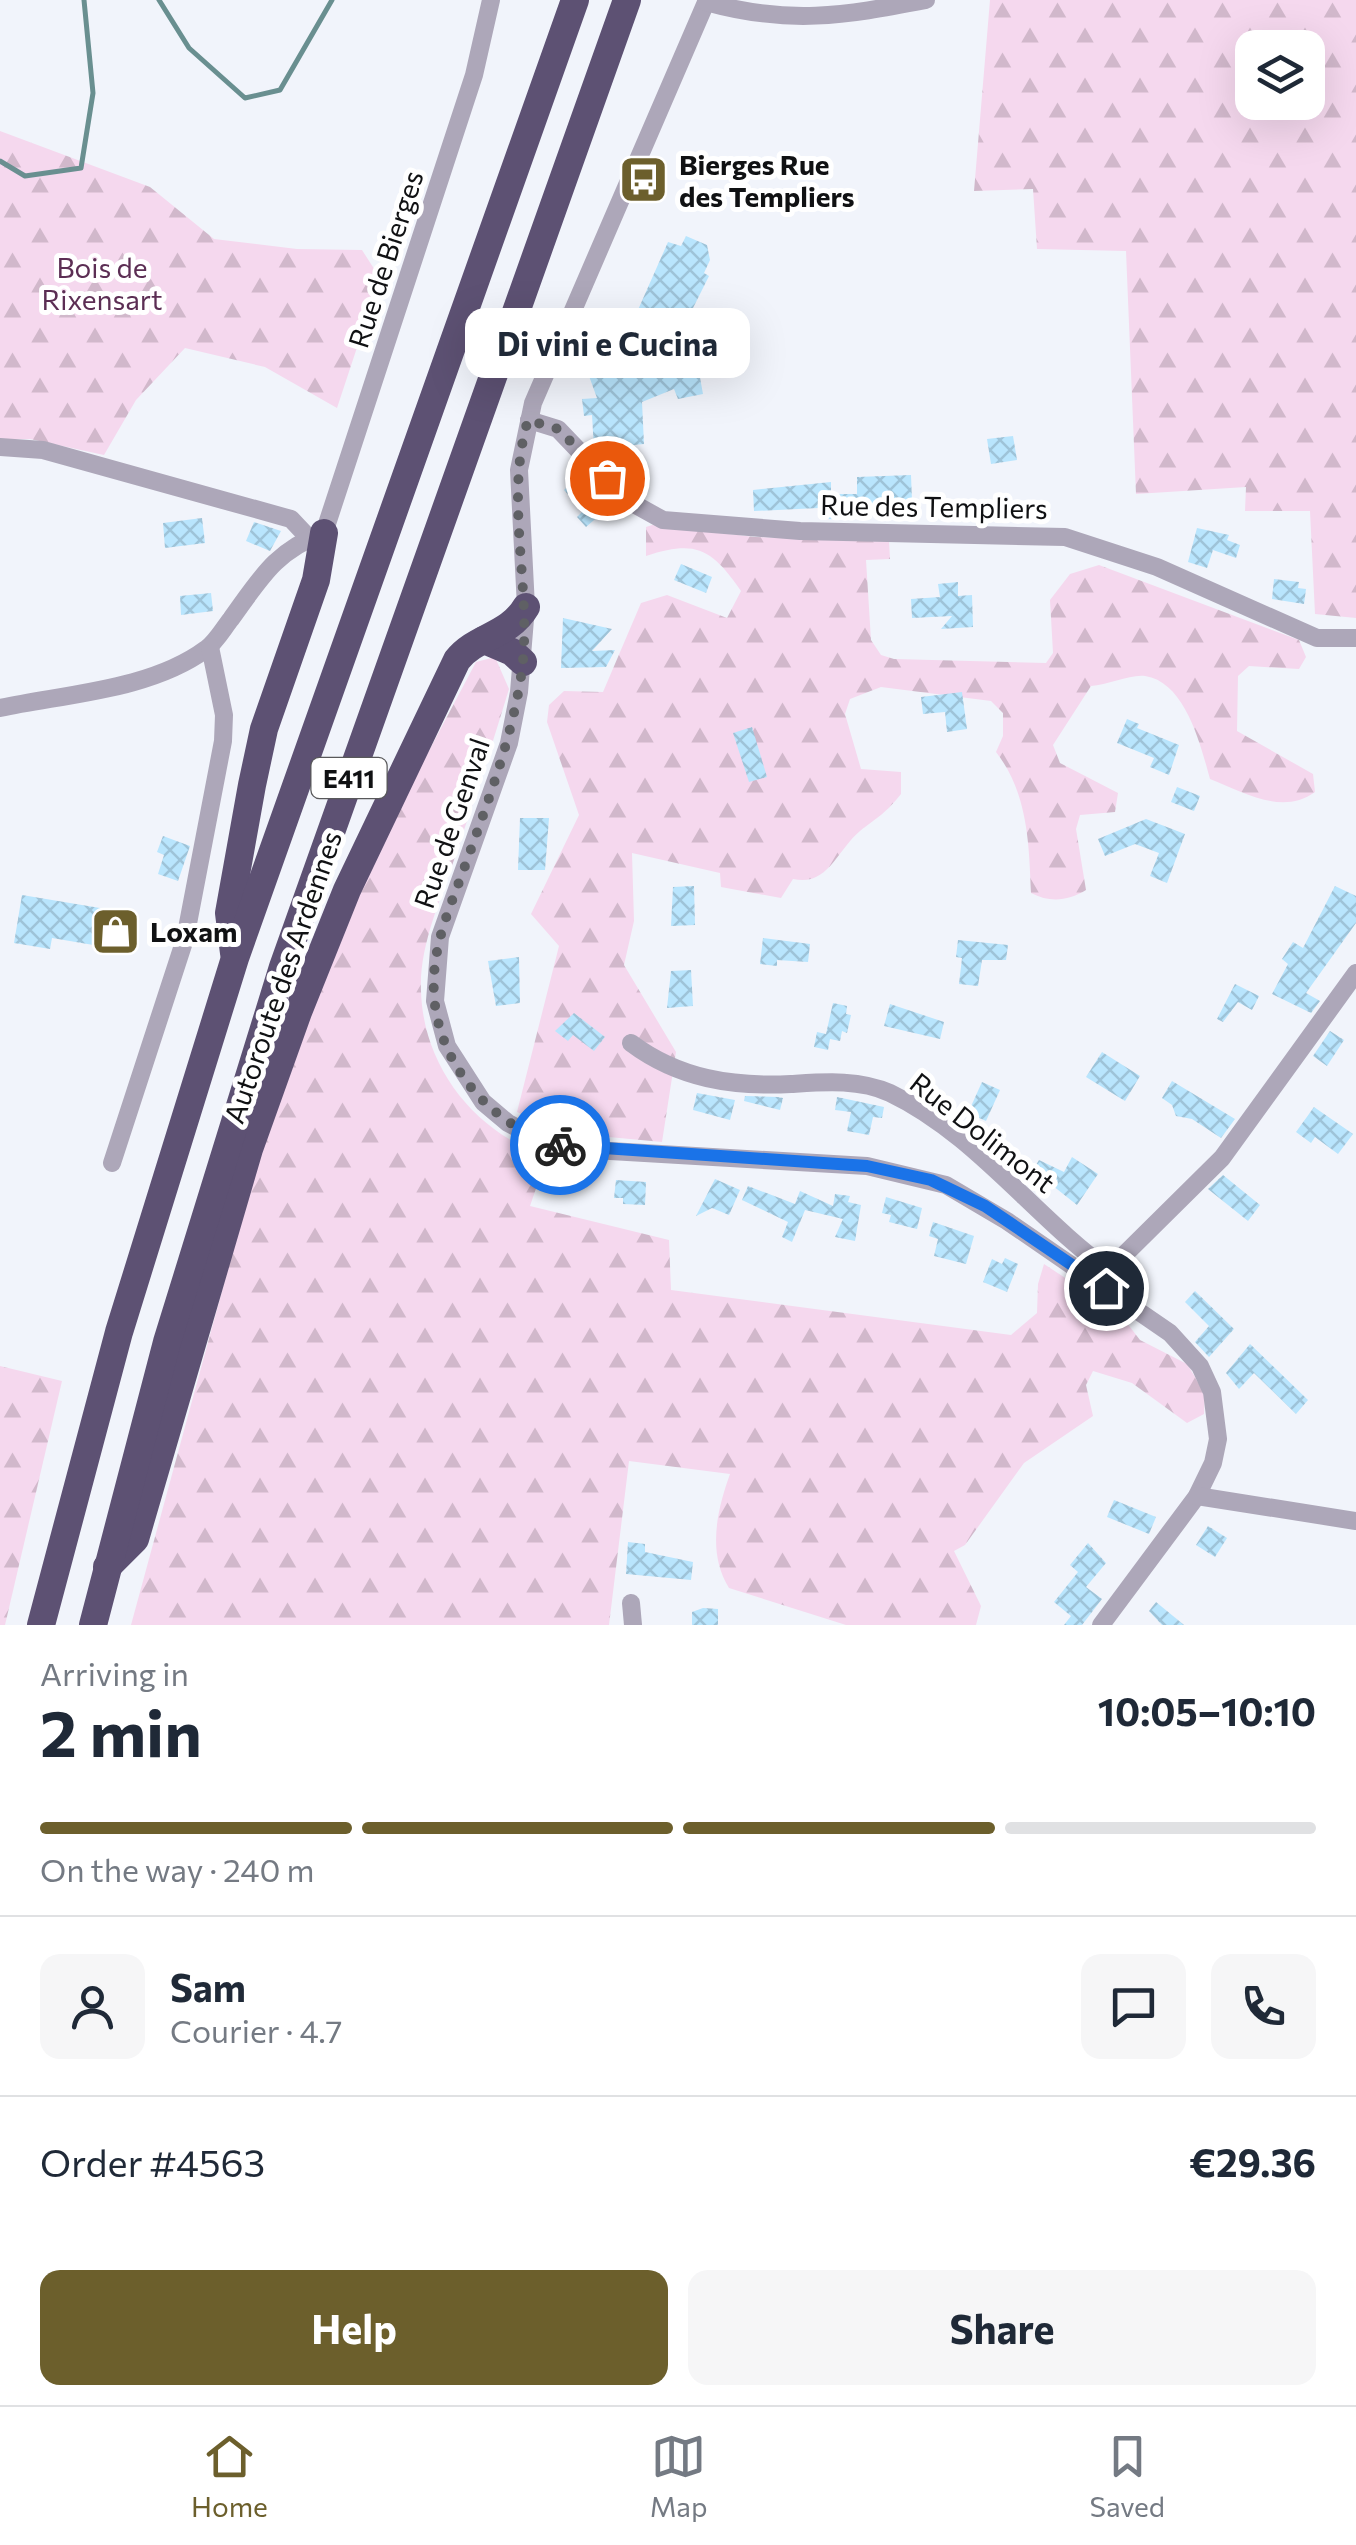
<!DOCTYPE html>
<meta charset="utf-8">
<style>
body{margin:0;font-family:Commissioner,sans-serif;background:#f6f6f7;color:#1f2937;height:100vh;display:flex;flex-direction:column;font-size:38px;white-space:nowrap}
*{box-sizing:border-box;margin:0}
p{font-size:32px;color:#747a83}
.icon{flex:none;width:55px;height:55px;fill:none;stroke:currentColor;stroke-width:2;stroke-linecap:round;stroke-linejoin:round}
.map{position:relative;height:1625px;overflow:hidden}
.sheet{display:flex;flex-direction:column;background:#fff;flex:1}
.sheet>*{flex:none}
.tools{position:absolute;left:1235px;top:30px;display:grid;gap:20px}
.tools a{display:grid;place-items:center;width:90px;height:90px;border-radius:20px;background:#fff;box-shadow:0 10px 40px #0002;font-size:50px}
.pin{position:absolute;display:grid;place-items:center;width:85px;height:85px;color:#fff;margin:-42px;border:5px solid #fff;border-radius:50%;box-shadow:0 2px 10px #0007}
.courier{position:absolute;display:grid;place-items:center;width:100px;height:100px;margin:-50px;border:8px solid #1a73e8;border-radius:50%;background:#fff;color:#222;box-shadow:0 2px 12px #0007}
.bubble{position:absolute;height:70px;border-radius:20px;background:#fff;box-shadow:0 10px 40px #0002;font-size:32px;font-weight:700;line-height:70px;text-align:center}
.overview em{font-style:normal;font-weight:700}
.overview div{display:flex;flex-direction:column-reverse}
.overview{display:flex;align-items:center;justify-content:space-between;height:170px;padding:0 40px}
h1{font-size:65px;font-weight:700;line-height:75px}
.bar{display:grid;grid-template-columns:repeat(4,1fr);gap:15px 10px;align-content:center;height:120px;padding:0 40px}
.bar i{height:12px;border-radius:8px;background:#e0e1e3}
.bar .on{background:#6c5f2c}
.bar p{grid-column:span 4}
.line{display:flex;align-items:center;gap:25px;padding:0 40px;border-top:2px solid #e0e1e3}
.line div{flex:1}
.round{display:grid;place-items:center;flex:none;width:105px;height:105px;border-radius:20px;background:#f6f6f7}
.cta{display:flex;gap:20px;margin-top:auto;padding:20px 40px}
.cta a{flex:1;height:115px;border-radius:20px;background:#6c5f2c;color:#fff;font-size:40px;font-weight:700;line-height:115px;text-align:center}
.cta a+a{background:#f6f6f7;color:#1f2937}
.menu{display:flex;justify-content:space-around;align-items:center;height:140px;border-top:2px solid #e0e1e3;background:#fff;font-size:28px;color:#747a83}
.menu a{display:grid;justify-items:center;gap:5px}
.menu .on{color:#6c5f2c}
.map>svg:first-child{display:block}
</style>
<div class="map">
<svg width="1356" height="1625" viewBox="0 0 1356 1625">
<defs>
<pattern id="forest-firs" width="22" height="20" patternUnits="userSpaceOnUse" patternTransform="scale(2.5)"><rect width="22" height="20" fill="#f5d8ee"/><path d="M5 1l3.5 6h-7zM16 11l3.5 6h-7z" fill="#d1b8cb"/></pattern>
<pattern id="building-cross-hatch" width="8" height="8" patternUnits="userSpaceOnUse" patternTransform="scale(2.5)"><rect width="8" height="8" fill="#b9e5fd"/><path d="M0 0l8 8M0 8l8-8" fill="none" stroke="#9ec3d8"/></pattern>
</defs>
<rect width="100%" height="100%" fill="#f1f4fb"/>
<g fill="url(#forest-firs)" fill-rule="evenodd">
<path d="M990 0H1356V618L1315 614 1310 511H1245L1246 487 1136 494 1126 251 1037 249 1033 189 974 191ZM1252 48H1308V102H1252Z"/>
<path d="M0 131 150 187 214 239 297 249 362 250 380 278 337 408 265 367 185 348 136 400 104 455 30 439H0Z"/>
<path d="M652 525 755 537 889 541 890 559 866 560 871 640 881 655 894 659 1046 663 1053 653 1050 600 1070 574 1099 565 1299 640 1306 657 1299 669 1249 666 1238 676 1237 731 1313 774 1315 792C1282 816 1243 792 1210 779 1201 747 1186 682 1145 676 1131 674 1108 685 1091 686L1053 745 1060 763 1118 793 1115 812 1080 815 1076 829 1086 890C1068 901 1050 903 1031 893 1029 844 1028 793 996 752L1003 736V713L991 701 881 687 850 699 845 714 861 769 901 772V794C885 814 879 816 860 831 837 850 828 887 793 879L781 898 721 887 720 873 632 853 634 921 624 965 676 1052 662 1142 566 1133 517 1112 559 946 531 914 579 815 547 722 549 705 564 691 603 692 641 603 667 595 727 618 741 591C711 548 696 540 646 556V527Z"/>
<path d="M495 657 509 689C492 745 474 801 455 857 441 899 419 946 421 991 423 1067 476 1134 547 1156L530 1206 669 1240 671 1290 1011 1335 1037 1313 1038 1284 1044 1264 1120 1314 1140 1340 1187 1364 1205 1393 1204 1414 1187 1423 1132 1383 1093 1371 1086 1385 1093 1416 1024 1463 965 1545 954 1551 981 1606 976 1625H846L729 1588C707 1553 717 1510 730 1474L629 1461 609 1625H131L277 1089 350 900 476 662Z"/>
<path d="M0 1366 62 1381 5 1625H0Z"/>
</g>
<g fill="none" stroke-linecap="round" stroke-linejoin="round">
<g stroke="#698f90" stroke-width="5">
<path d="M159 0 189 48 245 98 280 90 332 0"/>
<path d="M0 161 25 176 81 168 93 93 84 0"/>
</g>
</g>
<g fill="url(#building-cross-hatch)">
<path d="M686 236 707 245 710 260 704 273 709 276 686 322 711 317 708 370 699 372 703 394 678 399 674 389 642 402 644 444 594 449 592 415 584 416 582 399 597 398 581 354 626 337 668 242 681 246Z"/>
<path d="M1013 436 1017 460 991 464 987 439Z"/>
<path d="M580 475 600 497 592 504 601 514 586 527 577 517 583 511 564 490Z"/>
<path d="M911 475 912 501 898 505 836 507 837 519H820L819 508 754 511 753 490 831 482V494H857V477Z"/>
<path d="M202 518 205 543 165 548 163 523Z"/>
<path d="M254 522 281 531 270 551 246 541Z"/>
<path d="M1197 528 1229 535 1227 540 1240 545 1236 558 1213 550 1207 568 1188 562Z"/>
<path d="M681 564 712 577 706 593 674 580Z"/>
<path d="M1274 579 1299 582 1298 588 1306 589 1304 604 1272 599Z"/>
<path d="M958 582V596L972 595 973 627 941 629 952 616 912 618 911 599 940 597 938 584Z"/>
<path d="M211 593 213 611 181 615 180 596Z"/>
<path d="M563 618 612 629 592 651 615 650 606 667 561 668Z"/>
<path d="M962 692 967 729 947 732 945 712 923 714 921 697Z"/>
<path d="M1127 719 1139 724 1137 728 1179 745 1169 775 1150 767 1154 758 1117 743Z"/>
<path d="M752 727 767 777 749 782 733 733Z"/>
<path d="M1177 787 1200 796 1194 811 1171 802Z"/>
<path d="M520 818H549L545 870H518Z"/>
<path d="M1146 819 1185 834 1167 883 1150 876 1159 853 1135 844 1105 856 1098 839Z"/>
<path d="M163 836 190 846 178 881 158 874 164 855 157 852Z"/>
<path d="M694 886 695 925 671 926 673 887Z"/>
<path d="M1335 886 1356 896V923L1306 993 1320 1001 1311 1013 1272 994 1288 964 1282 959 1293 942 1303 948Z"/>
<path d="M22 895 130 913 123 950 52 938 50 949 14 943Z"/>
<path d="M763 938 810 944 808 962 777 960V966L760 964Z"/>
<path d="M958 940 1008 945 1006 960H982L978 986 959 984 962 958 956 957Z"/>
<path d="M519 957 520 1003 496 1006 488 961Z"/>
<path d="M691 970 693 1006 667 1008 671 971Z"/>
<path d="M1235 984 1259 996 1252 1010 1238 1002 1223 1022 1217 1019Z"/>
<path d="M833 1003 847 1006 846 1014 851 1015 847 1033 842 1031 840 1041 830 1039 828 1050 814 1047 817 1032 826 1034Z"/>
<path d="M890 1004 944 1022 940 1039 884 1026Z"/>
<path d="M574 1013 605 1037 594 1051 573 1035 568 1041 555 1031Z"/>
<path d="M1330 1031 1344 1040 1327 1066 1313 1056Z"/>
<path d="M1102 1052 1140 1076 1125 1101 1086 1077Z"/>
<path d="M1172 1081 1235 1119 1221 1138 1192 1119 1176 1116 1172 1105 1162 1098Z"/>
<path d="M982 1082 1000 1090 986 1121 968 1113Z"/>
<path d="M697 1093 735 1100 730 1120 693 1110Z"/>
<path d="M745 1096 778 1097 783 1098 780 1110 744 1101Z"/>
<path d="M837 1097 884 1107 882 1118 873 1117 869 1135 847 1131 851 1112 835 1110Z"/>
<path d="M1314 1107 1353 1134 1338 1154 1315 1137 1311 1143 1296 1132Z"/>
<path d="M1072 1157 1098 1174 1077 1205 1033 1170 1039 1160 1064 1172Z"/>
<path d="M1223 1175 1260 1205 1248 1221 1208 1189Z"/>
<path d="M715 1179 740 1190 729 1215 712 1208 696 1216Z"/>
<path d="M616 1180 646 1182 645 1205 623 1204V1198H614Z"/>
<path d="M748 1186 795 1204 800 1191 833 1206 835 1194 850 1196 848 1202 861 1205 855 1241 835 1237 843 1219 805 1210 792 1242 782 1237 788 1222 742 1200Z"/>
<path d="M886 1197 922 1208 917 1229 889 1222 891 1215 882 1213Z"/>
<path d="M933 1222 974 1236 966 1264 934 1256 938 1239 929 1236Z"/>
<path d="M1005 1258 1018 1264 1007 1292 983 1282 992 1259 1002 1264Z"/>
<path d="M1195 1291 1234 1329 1209 1357 1195 1342 1209 1326 1185 1302Z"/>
<path d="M1250 1344 1308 1400 1296 1414 1254 1373 1239 1389 1226 1373Z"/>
<path d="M1114 1500 1156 1517 1149 1534 1107 1517Z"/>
<path d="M1208 1526 1227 1538 1215 1557 1196 1545Z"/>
<path d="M628 1542 645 1544V1552L693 1562 691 1580 626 1574Z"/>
<path d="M1088 1543 1106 1563 1086 1587 1102 1599 1082 1625H1064L1071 1616 1054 1602 1078 1572 1070 1565Z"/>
<path d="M1156 1602 1184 1625H1162L1149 1611Z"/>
<path d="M703 1608 718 1609V1625H692V1612Z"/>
</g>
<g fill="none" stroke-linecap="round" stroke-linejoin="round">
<g stroke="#ada7b9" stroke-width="18">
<path d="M707 0 533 403 519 470 526 607 519 692 509 743 440 937 435 1001 447 1046 483 1102 508 1123 540 1140 576 1149 867 1166 946 1185 1007 1221 1170 1333 1200 1366 1212 1392 1218 1439 1213 1463 1197 1496 1101 1625"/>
<path d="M706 2C789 25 843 16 926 0"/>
<path d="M529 420 558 429 625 499 663 520 800 531 1065 537 1157 567 1317 638H1356"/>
<path d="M0 447 43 450 291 519 307 536"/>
<path d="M0 708C65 694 151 690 206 649 216 642 223 629 231 619 260 579 276 550 324 533L474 75 491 0"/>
<path d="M631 1043C679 1079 733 1087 791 1084 824 1082 859 1079 890 1093 976 1134 1035 1218 1111 1272"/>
<path d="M112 1163 185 939 223 741 224 715 210 647"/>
<path d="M1108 1283 1126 1253 1222 1158 1356 973"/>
<path d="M1197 1496 1356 1521"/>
<path d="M631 1603 633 1625"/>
</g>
<g stroke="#5d5173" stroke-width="28">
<path d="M484 640 512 652 523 662"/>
<path d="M234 953 229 913 252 785 264 729 316 580 324 533"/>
<path d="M107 1567 135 1539 249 1149 298 1012 347 890 457 660C476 636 509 636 526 607"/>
<path d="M41 1625 119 1332 235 958 575 0"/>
<path d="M93 1625 167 1342 283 967 627 0"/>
</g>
</g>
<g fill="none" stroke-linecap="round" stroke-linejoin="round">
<path stroke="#5f6064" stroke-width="10" stroke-dasharray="0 18" d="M560 1145C486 1126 429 1054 434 976 436 937 452 902 465 866 488 801 512 739 522 670 532 587 504 499 528 420L558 429 607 478"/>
<path stroke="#1a73e8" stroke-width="12" d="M560 1145 867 1166 931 1180 985 1206 1106 1288"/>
</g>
<defs>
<symbol id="bus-square" viewBox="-11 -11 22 22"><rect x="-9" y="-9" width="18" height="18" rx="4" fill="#6c5f2c" stroke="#fff"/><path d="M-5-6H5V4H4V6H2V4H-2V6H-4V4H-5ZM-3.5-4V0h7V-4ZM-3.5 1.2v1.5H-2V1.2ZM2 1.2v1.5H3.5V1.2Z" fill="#fff"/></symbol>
<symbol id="shop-square" viewBox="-11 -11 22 22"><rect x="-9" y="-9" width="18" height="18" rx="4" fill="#6c5f2c" stroke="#fff"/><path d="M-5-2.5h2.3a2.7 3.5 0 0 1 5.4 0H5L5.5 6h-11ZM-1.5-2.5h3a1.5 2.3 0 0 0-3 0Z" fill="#fff"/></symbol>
</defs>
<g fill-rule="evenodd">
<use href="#bus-square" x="616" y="152" width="55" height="55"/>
<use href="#shop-square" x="88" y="904" width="55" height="55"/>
</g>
<g text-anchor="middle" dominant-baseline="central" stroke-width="10" stroke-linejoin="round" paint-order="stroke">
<rect fill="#fff" stroke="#58585a" stroke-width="2.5" x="311.5" y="758" width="75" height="40" rx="8"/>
<g font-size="25" font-weight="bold" fill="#101113">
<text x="349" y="778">E411</text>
</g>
<g font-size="28" font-weight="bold" fill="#101113" stroke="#fff" text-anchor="start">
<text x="679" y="164">Bierges Rue<tspan x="679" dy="32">des Templiers</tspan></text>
<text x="150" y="931">Loxam</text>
</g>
<g font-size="28" fill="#101113" stroke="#fff">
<text transform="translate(385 259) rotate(-72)">Rue de Bierges</text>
<text transform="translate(934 506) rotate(1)">Rue des Templiers</text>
<text transform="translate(451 823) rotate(-71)">Rue de Genval</text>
<text transform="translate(282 977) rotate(-71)">Autoroute des Ardennes</text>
<text transform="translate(983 1132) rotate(38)">Rue Dolimont</text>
</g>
<g font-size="28" fill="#5c2e54" stroke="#fff">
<text x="102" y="267">Bois de<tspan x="102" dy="32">Rixensart</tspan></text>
</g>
</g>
</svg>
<div class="tools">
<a><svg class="icon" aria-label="layers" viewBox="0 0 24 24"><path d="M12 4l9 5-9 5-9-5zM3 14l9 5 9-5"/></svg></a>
</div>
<div class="pin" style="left:607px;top:478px;background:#ea580c"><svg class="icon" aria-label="bag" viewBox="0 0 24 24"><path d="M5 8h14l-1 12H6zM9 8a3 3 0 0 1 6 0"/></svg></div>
<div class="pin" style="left:1106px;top:1288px;background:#1f2937"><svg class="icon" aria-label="home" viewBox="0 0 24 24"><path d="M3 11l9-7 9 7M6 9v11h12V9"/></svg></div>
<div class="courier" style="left:560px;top:1145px"><svg class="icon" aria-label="bike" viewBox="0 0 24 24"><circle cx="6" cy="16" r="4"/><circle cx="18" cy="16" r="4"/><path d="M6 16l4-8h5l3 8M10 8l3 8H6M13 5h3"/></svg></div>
<div class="bubble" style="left:465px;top:308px;width:285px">Di vini e Cucina</div>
</div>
<section class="sheet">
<div class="overview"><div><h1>2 min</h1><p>Arriving in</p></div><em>10:05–10:10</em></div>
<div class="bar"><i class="on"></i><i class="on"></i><i class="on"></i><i></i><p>On the way · 240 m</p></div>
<div class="line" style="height:180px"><a class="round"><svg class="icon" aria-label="person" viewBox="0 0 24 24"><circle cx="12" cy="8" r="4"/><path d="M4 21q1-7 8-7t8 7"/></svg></a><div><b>Sam</b><p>Courier · 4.7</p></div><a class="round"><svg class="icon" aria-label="chat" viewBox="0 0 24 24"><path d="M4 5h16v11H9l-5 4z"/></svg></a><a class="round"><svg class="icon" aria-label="phone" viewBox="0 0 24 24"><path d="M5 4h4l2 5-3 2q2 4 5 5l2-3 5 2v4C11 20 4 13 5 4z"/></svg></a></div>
<div class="line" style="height:130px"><div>Order #4563</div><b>€29.36</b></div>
<div class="cta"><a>Help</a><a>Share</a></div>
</section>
<nav class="menu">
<a class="on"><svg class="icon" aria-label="home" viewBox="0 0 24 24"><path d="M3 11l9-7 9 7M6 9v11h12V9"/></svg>Home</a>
<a><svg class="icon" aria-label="map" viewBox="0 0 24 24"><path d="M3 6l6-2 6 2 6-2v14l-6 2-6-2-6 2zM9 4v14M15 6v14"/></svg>Map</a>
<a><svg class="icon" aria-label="saved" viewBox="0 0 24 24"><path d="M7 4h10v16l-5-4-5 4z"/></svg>Saved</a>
</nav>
